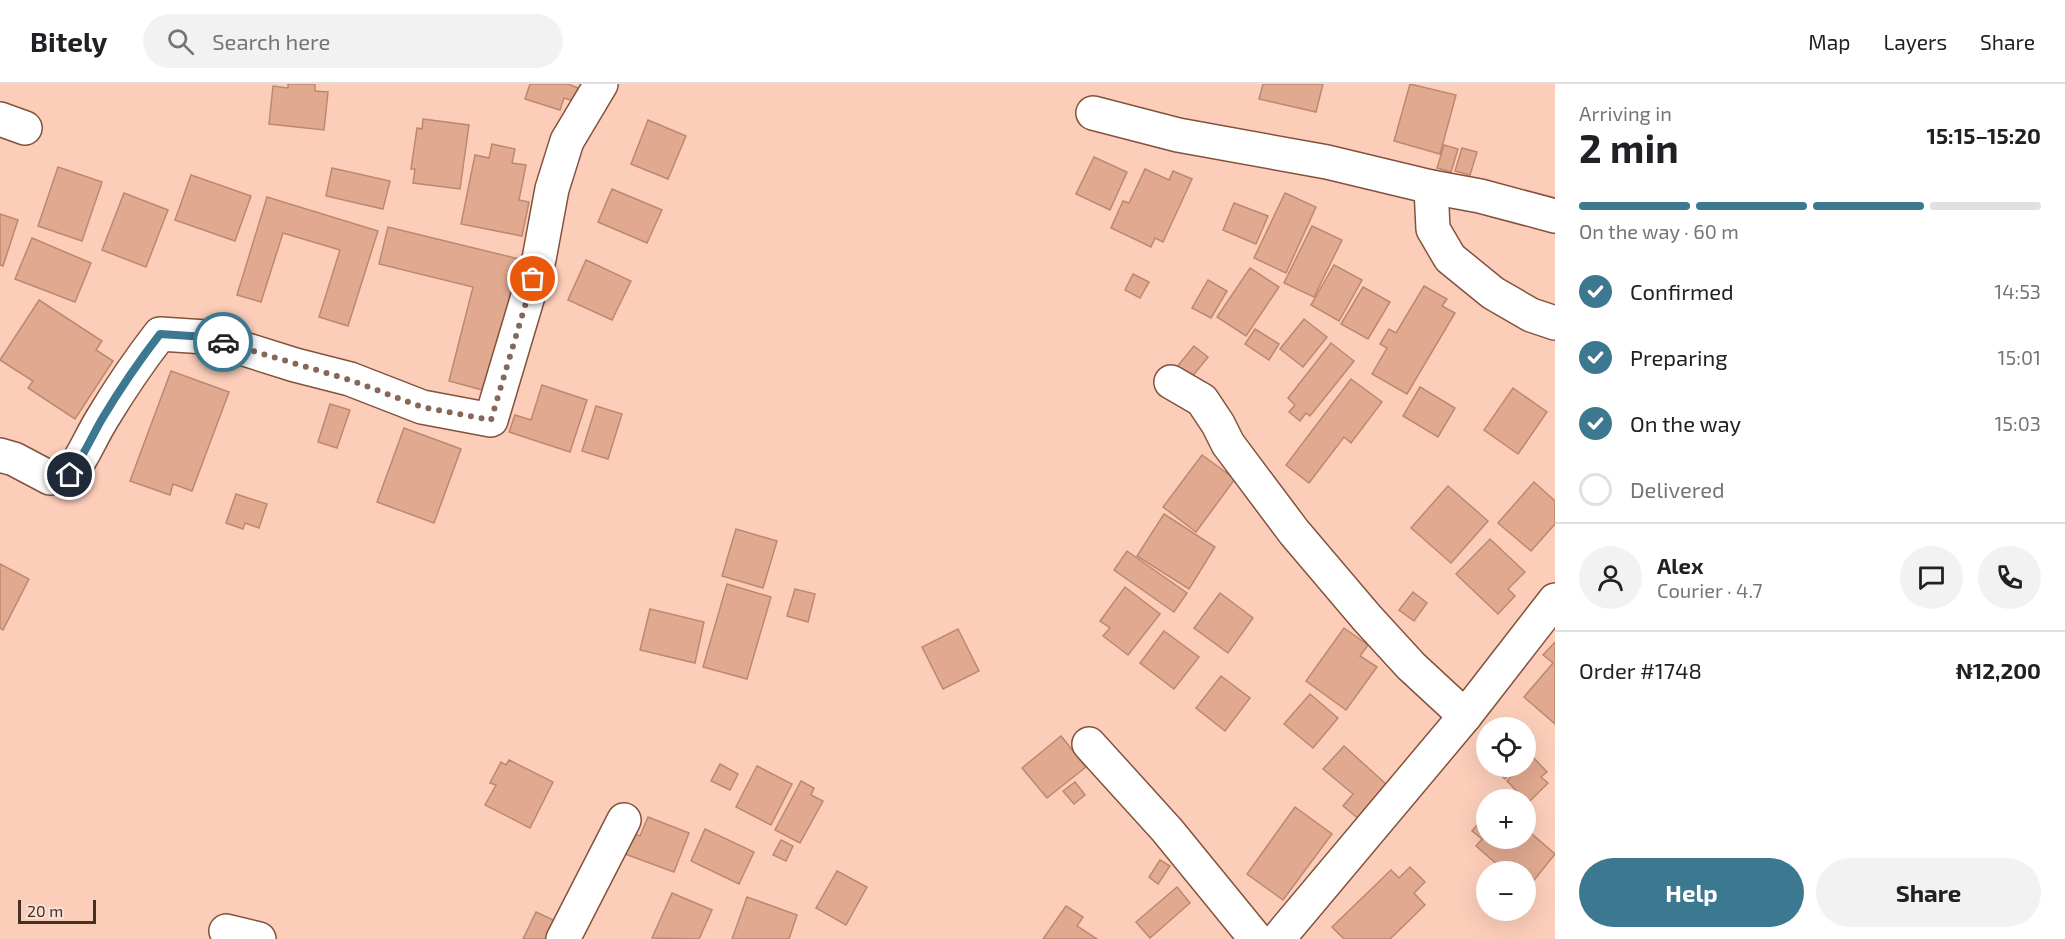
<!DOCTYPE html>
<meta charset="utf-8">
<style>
body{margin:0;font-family:"Exo 2",sans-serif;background:#f2f2f2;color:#202124;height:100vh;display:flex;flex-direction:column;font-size:22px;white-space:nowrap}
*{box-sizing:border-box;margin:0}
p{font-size:20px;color:#757577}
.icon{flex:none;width:33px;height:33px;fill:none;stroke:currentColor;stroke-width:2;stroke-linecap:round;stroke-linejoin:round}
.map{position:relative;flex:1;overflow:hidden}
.panel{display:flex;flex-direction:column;background:#fff;width:510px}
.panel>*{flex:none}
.buttons{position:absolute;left:1476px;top:633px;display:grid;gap:12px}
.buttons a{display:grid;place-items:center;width:60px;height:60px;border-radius:50%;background:#fff;box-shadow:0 6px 24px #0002;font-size:30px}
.scale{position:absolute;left:18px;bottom:15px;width:78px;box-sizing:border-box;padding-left:6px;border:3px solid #463025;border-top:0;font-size:16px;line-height:21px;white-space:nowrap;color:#463025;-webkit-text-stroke:4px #f9e1d7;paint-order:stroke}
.pin{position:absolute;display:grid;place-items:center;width:51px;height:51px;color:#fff;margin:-26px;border:3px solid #fff;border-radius:50%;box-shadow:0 2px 6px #0007}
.courier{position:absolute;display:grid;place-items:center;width:60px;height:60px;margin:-30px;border:4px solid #3c7890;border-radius:50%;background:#fff;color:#222;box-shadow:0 2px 8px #0007}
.head em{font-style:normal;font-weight:700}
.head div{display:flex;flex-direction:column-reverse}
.head{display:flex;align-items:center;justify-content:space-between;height:102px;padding:0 24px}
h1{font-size:39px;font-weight:700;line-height:45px}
.bar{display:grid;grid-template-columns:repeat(4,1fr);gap:9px 6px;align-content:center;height:72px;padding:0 24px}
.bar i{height:8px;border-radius:4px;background:#e0e0e0}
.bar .on{background:#3c7890}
.bar p{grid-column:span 4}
.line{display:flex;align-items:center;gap:15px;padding:0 24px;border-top:2px solid #e0e0e0}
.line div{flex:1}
.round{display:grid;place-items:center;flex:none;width:63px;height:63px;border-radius:32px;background:#f2f2f2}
ol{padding:0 24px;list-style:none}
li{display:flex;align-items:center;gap:18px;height:66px}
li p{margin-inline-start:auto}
li .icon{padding:6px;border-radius:50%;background:#3c7890;color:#fff;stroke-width:4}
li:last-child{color:#757577}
li i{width:33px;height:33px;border:3px solid #e0e0e0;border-radius:50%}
.action{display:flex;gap:12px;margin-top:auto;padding:12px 24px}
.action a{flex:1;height:69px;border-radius:36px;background:#3c7890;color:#fff;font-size:24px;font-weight:700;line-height:69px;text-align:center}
.action a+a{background:#f2f2f2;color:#202124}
header{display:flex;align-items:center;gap:36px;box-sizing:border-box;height:84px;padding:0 30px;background:#fff;border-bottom:2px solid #e0e0e0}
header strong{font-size:28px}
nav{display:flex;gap:33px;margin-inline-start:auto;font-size:21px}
.search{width:420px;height:54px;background:#f2f2f2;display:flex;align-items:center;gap:15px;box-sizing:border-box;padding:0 21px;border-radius:33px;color:#757577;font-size:22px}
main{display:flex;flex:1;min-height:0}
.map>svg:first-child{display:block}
</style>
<header>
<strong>Bitely</strong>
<div class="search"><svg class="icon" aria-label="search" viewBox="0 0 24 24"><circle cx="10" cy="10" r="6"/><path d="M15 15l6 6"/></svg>Search here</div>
<nav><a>Map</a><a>Layers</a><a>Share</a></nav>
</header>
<main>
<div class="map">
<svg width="1555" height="855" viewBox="0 0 1555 855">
<rect width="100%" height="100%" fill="#fcceba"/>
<g fill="#e1a990" stroke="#bd886f" stroke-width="1.5">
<path d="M288 0H315V7L328 8 324 46 269 40 273 2 288 4Z"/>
<path d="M530 0H568L578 4 574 17 564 14 560 26 525 15Z"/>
<path d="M1263 0H1323L1316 28 1259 15Z"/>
<path d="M1410 0 1456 11 1440 70 1394 57Z"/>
<path d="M423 35 469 41 460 105 413 99 415 85H411L417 44 422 45Z"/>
<path d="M648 36 686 52 668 95 631 80Z"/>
<path d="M492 60 515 65 512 79 526 81 519 116 529 118 522 152 461 140 475 71 489 74Z"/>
<path d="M1444 61 1458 65 1451 88 1437 84Z"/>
<path d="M1462 64 1477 68 1470 91 1455 87Z"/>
<path d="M1094 73 1127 88 1110 126 1076 110Z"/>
<path d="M58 83 102 98 82 157 38 142Z"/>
<path d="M332 84 390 97 383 125 326 112Z"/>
<path d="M1145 85 1169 96 1173 87 1192 95 1163 158 1155 154 1151 163 1111 144 1123 117 1129 119Z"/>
<path d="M191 91 251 112 235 157 175 136Z"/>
<path d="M612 105 662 126 647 159 598 138Z"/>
<path d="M124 109 168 126 146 183 102 166Z"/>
<path d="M1285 109 1316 123 1286 189 1254 174Z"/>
<path d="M267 113 378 147 348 242 319 233 340 166 283 149 261 218 237 211Z"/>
<path d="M1234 119 1268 132 1256 160 1223 146Z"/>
<path d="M0 130 18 136 3 182 0 181Z"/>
<path d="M1312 142 1342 156 1314 213 1284 199Z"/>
<path d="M388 143 519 175 486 307 449 297 473 203 379 180Z"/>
<path d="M32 154 91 179 75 218 15 195Z"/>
<path d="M586 176 631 197 612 236 568 216Z"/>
<path d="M1334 181 1362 196 1339 237 1311 221Z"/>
<path d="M1250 184 1279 203 1246 252 1217 233Z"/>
<path d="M1133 190 1149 198 1140 214 1125 206Z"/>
<path d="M1208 196 1227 207 1211 234 1192 224Z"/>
<path d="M1424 202 1447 215 1442 222 1455 229 1407 310 1372 290 1387 264 1380 260 1389 245 1396 249Z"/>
<path d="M1363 203 1390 218 1368 255 1341 240Z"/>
<path d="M39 216 102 257 96 266 113 277 75 335 28 304 33 297 0 276Z"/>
<path d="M1304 235 1327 253 1303 283 1280 265Z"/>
<path d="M1255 245 1279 260 1269 276 1245 260Z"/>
<path d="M1331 259 1354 277 1310 332 1306 329 1300 337 1289 328 1295 321 1288 314Z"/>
<path d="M1194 262 1208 273 1191 294 1177 283Z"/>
<path d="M171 287 229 308 192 407 173 400 170 411 130 397Z"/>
<path d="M1351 295 1382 318 1351 359 1344 353 1309 399 1286 381Z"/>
<path d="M542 301 587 316 570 368 509 348 515 331 531 336Z"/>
<path d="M1420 303 1455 324 1438 353 1403 332Z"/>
<path d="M1513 304 1547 328 1518 370 1484 346Z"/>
<path d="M330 320 350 326 337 364 318 358Z"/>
<path d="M596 322 622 330 608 375 582 367Z"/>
<path d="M404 344 461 365 434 439 377 418Z"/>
<path d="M1202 371 1235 395 1196 448 1163 423Z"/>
<path d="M1534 398 1555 417V440L1531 467 1498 439Z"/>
<path d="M1448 402 1488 437 1451 479 1411 444Z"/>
<path d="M236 410 267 420 259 444 245 439 243 445 226 439Z"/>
<path d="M1164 430 1215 463 1189 505 1137 472Z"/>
<path d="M736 445 777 457 763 504 722 492Z"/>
<path d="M1490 455 1525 488 1508 505 1515 512 1498 530 1456 490Z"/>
<path d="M1127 467 1187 509 1174 528 1114 486Z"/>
<path d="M0 480 29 495 3 546 0 544Z"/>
<path d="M727 500 771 513 747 595 703 583Z"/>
<path d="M1125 503 1160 530 1128 571 1103 552 1110 544 1100 537Z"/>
<path d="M795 505 815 510 808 538 787 532Z"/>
<path d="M1413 508 1427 519 1414 537 1399 526Z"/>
<path d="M1220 509 1253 534 1228 569 1194 544Z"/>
<path d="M650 525 704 538 695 579 640 566Z"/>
<path d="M1344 544 1368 561 1360 572 1377 583 1346 626 1306 597Z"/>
<path d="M958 545 979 587 943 605 922 563Z"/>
<path d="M1164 547 1199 573 1174 605 1140 579Z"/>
<path d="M1555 558V640L1524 613 1553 579 1543 571Z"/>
<path d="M1221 592 1250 614 1225 647 1196 624Z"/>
<path d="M1310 610 1338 634 1313 664 1284 640Z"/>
<path d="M1061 652 1086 683 1047 714 1022 684Z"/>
<path d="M1344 662 1386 700 1381 706 1384 709 1360 736 1343 722 1353 710 1323 685Z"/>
<path d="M1532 672 1547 688 1541 693 1548 699 1528 719 1507 697 1521 682H1526V679Z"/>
<path d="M509 676 553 698 530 744 485 721 496 701 490 699 501 678 506 681Z"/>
<path d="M720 680 738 690 730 706 711 697Z"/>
<path d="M757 682 792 700 771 741 736 723Z"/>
<path d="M1491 682H1516L1505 695Z"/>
<path d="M801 697 814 704 811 711 823 717 800 759 775 746Z"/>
<path d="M1075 698 1085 711 1074 720 1063 707Z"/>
<path d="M1295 723 1332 750 1283 816 1247 790Z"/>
<path d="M1486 730V754H1526V745L1555 770 1527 805 1526 788H1506L1476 762 1482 755 1472 747Z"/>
<path d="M648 733 689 749 674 788 625 770 633 749 640 752Z"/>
<path d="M705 745 754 768 739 800 691 777Z"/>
<path d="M781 756 793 762 786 777 773 771Z"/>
<path d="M1160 776 1170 782 1158 800 1149 793Z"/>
<path d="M1410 783 1425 798 1414 809 1425 821 1390 855H1344L1332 843 1391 786 1399 794Z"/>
<path d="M837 787 867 803 846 841 816 824Z"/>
<path d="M1177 803 1190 819 1150 854 1136 838Z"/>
<path d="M672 809 712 826 699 855 652 854Z"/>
<path d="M747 813 797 831 789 855H732Z"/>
<path d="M1066 822 1083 833 1077 842 1097 855H1043Z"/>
<path d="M536 828 564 841 557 855H523Z"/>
</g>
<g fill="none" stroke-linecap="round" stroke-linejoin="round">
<defs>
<g id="minor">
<path d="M1093 29 1178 51 1327 78 1431 103 1480 112 1555 132"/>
<path d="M0 35 25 44"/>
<path d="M1431 103 1433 145 1450 174 1493 209 1531 231 1555 239"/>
<path d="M1171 298 1202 316 1218 340 1228 360 1294 448 1367 534 1411 582 1465 632"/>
<path d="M0 371 14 375 50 394 70 391C83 373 91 353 102 335 120 305 139 277 160 250L206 253 295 281 350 295 422 323 491 336 539 175 552 105 567 57 601 0"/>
<path d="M1089 660 1167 746 1256 855"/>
<path d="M226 847 259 855"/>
<path d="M563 855 624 736"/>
<path d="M1278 855 1465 632 1555 516"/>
</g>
</defs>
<use href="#minor" stroke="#83523b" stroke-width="36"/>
<use href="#minor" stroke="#fff" stroke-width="33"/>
</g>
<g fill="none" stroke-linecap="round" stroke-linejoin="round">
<path stroke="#866759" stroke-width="6" stroke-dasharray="0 10.8" d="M223 258 350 296 422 323 491 336 533 195"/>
<path stroke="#3c7890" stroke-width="8" d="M70 391C83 373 91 354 102 335 120 305 139 277 160 250L206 253 223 258"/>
</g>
</svg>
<div class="buttons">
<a><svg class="icon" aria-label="locate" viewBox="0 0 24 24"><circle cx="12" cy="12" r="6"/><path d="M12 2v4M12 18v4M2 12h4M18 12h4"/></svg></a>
<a>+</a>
<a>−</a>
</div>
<div class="scale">20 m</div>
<div class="pin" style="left:533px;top:195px;background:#ea580c"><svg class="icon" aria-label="bag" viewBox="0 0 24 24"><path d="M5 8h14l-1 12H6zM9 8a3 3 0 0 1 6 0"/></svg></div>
<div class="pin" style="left:70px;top:391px;background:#1f2937"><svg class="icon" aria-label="home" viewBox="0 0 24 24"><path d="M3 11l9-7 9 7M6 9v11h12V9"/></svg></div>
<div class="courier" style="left:223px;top:258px"><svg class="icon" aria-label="car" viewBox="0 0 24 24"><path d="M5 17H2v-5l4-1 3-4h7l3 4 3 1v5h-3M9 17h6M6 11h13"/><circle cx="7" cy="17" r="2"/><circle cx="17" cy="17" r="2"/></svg></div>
</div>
<section class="panel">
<div class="head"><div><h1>2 min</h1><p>Arriving in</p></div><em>15:15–15:20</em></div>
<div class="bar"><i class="on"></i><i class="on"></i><i class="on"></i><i></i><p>On the way · 60 m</p></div>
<ol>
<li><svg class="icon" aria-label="check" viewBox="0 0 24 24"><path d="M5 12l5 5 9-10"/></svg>Confirmed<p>14:53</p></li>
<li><svg class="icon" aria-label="check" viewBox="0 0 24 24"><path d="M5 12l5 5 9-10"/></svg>Preparing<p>15:01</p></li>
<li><svg class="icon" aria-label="check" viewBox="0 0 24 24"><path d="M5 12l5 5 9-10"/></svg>On the way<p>15:03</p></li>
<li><i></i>Delivered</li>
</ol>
<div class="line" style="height:108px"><a class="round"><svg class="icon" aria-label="person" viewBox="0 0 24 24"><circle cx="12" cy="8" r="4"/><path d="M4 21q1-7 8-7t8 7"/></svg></a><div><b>Alex</b><p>Courier · 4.7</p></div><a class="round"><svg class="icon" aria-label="chat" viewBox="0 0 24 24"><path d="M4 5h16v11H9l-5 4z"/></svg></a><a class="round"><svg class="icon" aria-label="phone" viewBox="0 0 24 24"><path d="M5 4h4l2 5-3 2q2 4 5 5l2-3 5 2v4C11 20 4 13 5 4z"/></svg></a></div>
<div class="line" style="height:78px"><div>Order #1748</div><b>₦12,200</b></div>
<div class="action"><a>Help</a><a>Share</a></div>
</section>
</main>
